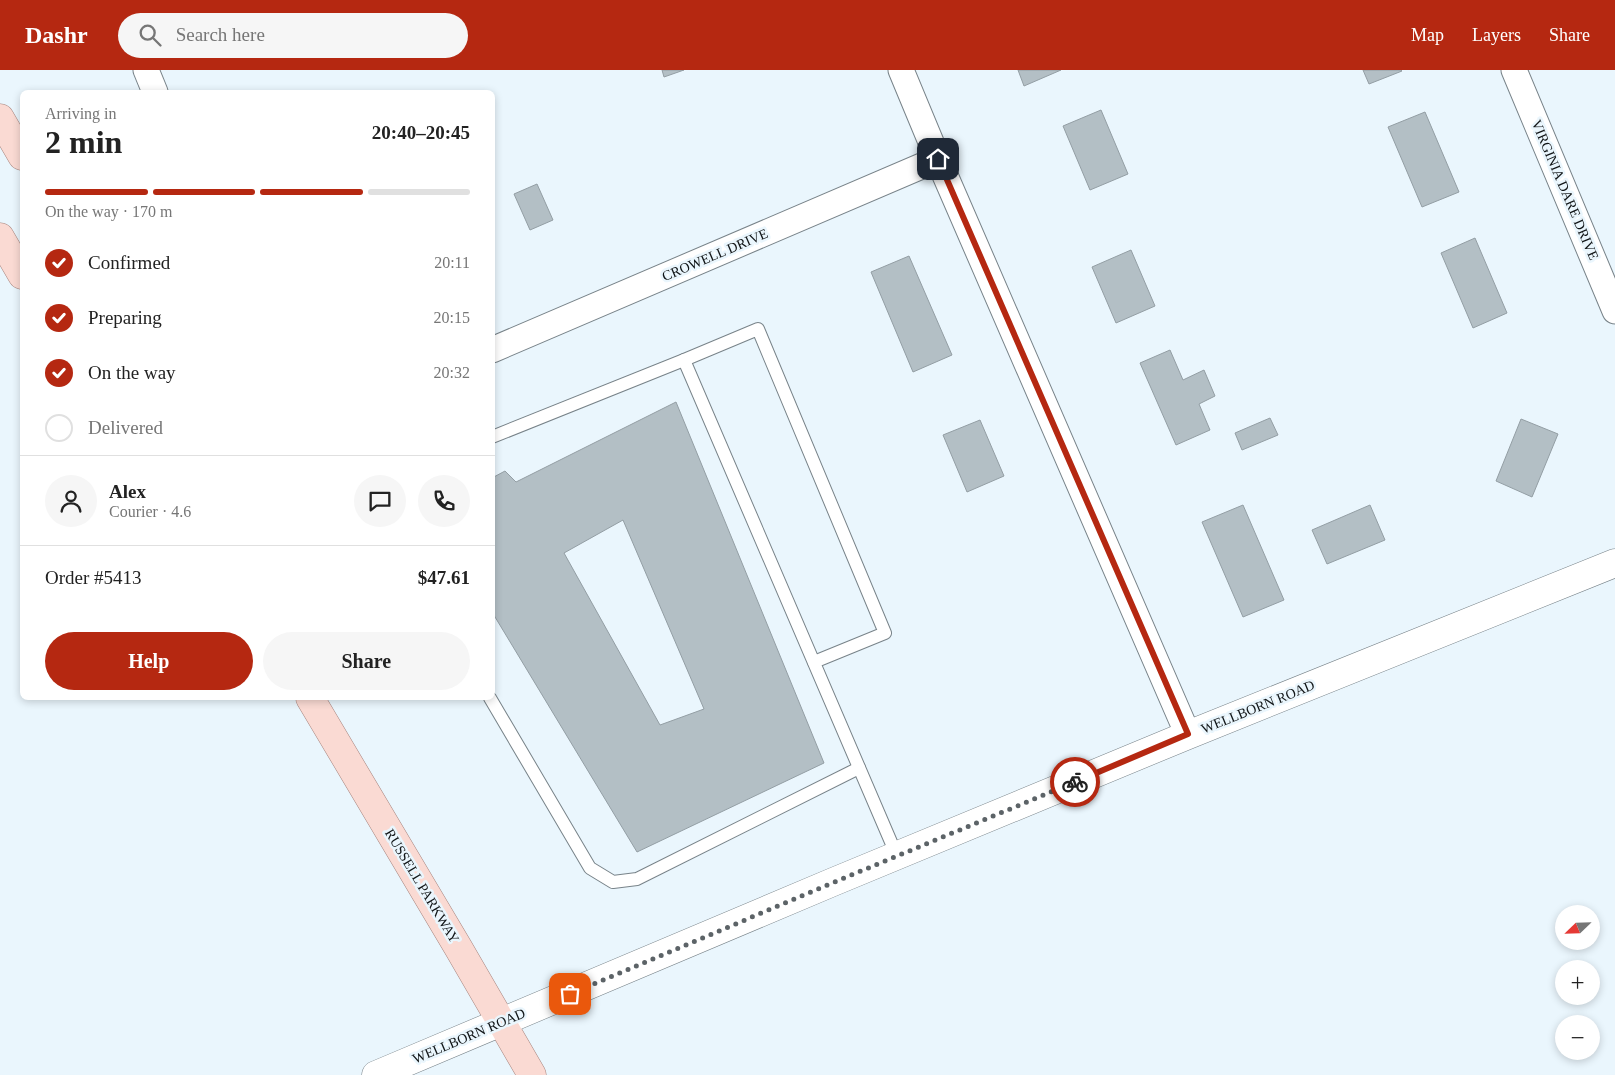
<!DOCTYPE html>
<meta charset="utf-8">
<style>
body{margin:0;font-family:Georgia,serif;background:#f6f6f6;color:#222;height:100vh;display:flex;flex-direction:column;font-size:19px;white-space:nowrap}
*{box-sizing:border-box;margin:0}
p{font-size:16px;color:#767676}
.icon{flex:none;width:28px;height:28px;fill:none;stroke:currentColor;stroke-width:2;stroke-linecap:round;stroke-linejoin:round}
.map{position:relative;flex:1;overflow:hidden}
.panel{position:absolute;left:20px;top:20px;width:475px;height:610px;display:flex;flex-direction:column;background:#fff;border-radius:8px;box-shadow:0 2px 8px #0003}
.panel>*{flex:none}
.needle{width:32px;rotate:247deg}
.fabs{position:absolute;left:1555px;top:835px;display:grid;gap:10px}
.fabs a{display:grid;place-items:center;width:45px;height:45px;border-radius:50%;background:#fff;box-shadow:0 2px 8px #0003;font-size:25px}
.pin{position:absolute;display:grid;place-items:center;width:42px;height:42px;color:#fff;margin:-21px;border-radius:10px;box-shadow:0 2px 8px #0006}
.courier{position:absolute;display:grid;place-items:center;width:50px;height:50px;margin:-25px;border:4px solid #b52811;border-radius:50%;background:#fff;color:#222;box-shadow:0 1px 6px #0007}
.head em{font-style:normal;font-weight:800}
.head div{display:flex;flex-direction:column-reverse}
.head{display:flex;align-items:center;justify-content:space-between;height:85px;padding:0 25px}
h1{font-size:32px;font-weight:800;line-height:38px}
.bar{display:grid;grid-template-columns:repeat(4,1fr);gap:8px 5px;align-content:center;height:60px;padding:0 25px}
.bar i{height:6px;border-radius:4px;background:#e0e0e0}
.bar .current{background:#b52811}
.bar p{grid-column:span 4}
.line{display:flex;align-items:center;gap:12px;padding:0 25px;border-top:1px solid #e0e0e0}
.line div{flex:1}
.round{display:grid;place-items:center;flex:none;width:52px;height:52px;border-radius:26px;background:#f6f6f6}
ol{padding:0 25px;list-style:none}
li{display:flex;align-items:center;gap:15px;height:55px}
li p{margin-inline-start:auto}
li .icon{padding:5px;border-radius:50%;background:#b52811;color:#fff;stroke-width:4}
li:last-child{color:#767676}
li i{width:28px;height:28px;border:2px solid #e0e0e0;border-radius:50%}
.cta{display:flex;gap:10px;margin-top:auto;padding:10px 25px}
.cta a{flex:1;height:58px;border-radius:30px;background:#b52811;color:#fff;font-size:20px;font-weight:800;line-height:58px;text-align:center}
.cta a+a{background:#f6f6f6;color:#222}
header{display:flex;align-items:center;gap:30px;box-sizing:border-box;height:70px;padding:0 25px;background:#b52811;color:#fff}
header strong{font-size:24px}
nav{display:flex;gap:28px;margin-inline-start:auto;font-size:18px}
.search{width:350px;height:45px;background:#f6f6f6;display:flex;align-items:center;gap:12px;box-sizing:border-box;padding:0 18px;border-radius:28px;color:#767676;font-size:19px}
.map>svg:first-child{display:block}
</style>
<header>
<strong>Dashr</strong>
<div class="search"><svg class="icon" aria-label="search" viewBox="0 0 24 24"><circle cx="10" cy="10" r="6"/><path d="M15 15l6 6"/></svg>Search here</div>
<nav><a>Map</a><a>Layers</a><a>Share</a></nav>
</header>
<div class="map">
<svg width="1615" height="1005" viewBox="0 0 1615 1005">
<rect width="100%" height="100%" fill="#eaf6fd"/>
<g fill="#b3bfc5" stroke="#939ea4" fill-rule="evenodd">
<path d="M662 0H684L664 7Z"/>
<path d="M1018 0H1061L1024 16Z"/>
<path d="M1363 0H1401L1402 1 1369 14Z"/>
<path d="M1101 40 1128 104 1090 120 1063 56Z"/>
<path d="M1425 42 1459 122 1422 137 1388 57Z"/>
<path d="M537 114 553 150 530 160 514 124Z"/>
<path d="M1475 168 1507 243 1473 258 1441 183Z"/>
<path d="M1131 180 1155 236 1116 253 1092 197Z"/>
<path d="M909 186 952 285 913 302 871 202Z"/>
<path d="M1170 280 1183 310 1204 300 1215 326 1199 334 1210 360 1176 375 1140 293Z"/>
<path d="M676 332 824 693 637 782 492 542V408L505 401 516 412ZM623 450 704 639 660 655 564 483Z"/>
<path d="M1270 348 1278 365 1242 380 1235 363Z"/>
<path d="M1521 349 1558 364 1532 427 1496 411Z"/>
<path d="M980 350 1004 406 967 422 943 365Z"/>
<path d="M1243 435 1284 530 1243 547 1202 452Z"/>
<path d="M1370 435 1385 470 1327 494 1312 460Z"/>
</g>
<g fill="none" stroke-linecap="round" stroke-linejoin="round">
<defs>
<g id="service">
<path d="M684 290 758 259 885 563 814 592"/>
<path d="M492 367 684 290 897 786"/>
<path d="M490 628 590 798 613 812 637 809 859 698"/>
</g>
<g id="minor">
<path d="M146 0 155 22"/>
<path d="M901 0 938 89 1188 665"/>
<path d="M1514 0 1615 241"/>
<path d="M492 280 938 89"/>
</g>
<path id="tertiary" d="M376 1005 833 812 1188 665 1615 493"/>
<g id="primary">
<path d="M0 48 22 86"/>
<path d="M0 167 22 205"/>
<path d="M310 628 459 879 532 1005"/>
</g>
</defs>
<use href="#service" stroke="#788389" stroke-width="14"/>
<use href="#minor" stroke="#788389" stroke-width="27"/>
<use href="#tertiary" stroke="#788389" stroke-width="29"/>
<use href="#primary" stroke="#a6847e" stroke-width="29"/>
<use href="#service" stroke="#fff" stroke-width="12"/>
<use href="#minor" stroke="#fff" stroke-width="25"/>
<use href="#tertiary" stroke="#fff" stroke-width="28"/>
<use href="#primary" stroke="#fadad3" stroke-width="28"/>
</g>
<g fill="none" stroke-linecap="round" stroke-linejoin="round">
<path stroke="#5c6367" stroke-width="5" stroke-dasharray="0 9" d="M570 924 849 806 1075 712"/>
<path stroke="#b52811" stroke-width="6" d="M938 89 1188 664 1075 712"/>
</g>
<g text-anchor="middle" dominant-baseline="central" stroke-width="5" stroke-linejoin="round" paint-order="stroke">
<g font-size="14" fill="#101416" stroke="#eaf6fd">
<text transform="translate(1565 120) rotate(67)">VIRGINIA DARE DRIVE</text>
<text transform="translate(715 185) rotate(-23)">CROWELL DRIVE</text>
<text transform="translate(1258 637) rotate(-22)">WELLBORN ROAD</text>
<text transform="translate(422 816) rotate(59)">RUSSELL PARKWAY</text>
<text transform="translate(469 966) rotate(-23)">WELLBORN ROAD</text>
</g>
</g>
</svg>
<div class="fabs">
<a><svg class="needle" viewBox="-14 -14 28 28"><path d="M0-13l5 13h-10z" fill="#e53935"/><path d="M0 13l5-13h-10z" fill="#767676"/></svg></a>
<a>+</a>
<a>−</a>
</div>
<div class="pin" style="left:570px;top:924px;background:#ea580c"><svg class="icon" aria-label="bag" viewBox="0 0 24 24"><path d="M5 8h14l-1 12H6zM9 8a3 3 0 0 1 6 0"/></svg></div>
<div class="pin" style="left:938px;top:89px;background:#1f2937"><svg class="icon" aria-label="home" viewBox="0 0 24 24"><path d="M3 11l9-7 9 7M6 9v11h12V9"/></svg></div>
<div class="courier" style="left:1075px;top:712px"><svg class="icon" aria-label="bike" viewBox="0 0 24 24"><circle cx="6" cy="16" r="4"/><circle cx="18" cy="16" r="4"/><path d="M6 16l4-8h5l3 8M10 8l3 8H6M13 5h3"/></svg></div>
<section class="panel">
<div class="head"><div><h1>2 min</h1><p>Arriving in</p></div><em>20:40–20:45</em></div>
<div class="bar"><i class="current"></i><i class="current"></i><i class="current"></i><i></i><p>On the way · 170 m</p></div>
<ol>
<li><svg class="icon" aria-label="check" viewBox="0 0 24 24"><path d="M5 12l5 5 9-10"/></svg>Confirmed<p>20:11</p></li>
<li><svg class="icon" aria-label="check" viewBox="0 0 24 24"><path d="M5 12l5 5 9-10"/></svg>Preparing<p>20:15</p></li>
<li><svg class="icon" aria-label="check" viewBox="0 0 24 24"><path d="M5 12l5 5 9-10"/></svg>On the way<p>20:32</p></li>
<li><i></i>Delivered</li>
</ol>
<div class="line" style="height:90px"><a class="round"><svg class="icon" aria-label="person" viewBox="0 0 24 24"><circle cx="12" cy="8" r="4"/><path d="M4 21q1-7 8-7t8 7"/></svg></a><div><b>Alex</b><p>Courier · 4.6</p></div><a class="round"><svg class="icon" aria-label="chat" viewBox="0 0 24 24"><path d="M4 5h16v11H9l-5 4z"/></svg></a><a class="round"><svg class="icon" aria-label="phone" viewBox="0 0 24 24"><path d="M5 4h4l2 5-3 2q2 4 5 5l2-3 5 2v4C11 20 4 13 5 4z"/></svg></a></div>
<div class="line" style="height:65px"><div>Order #5413</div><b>$47.61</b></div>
<div class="cta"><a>Help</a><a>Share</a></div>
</section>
</div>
